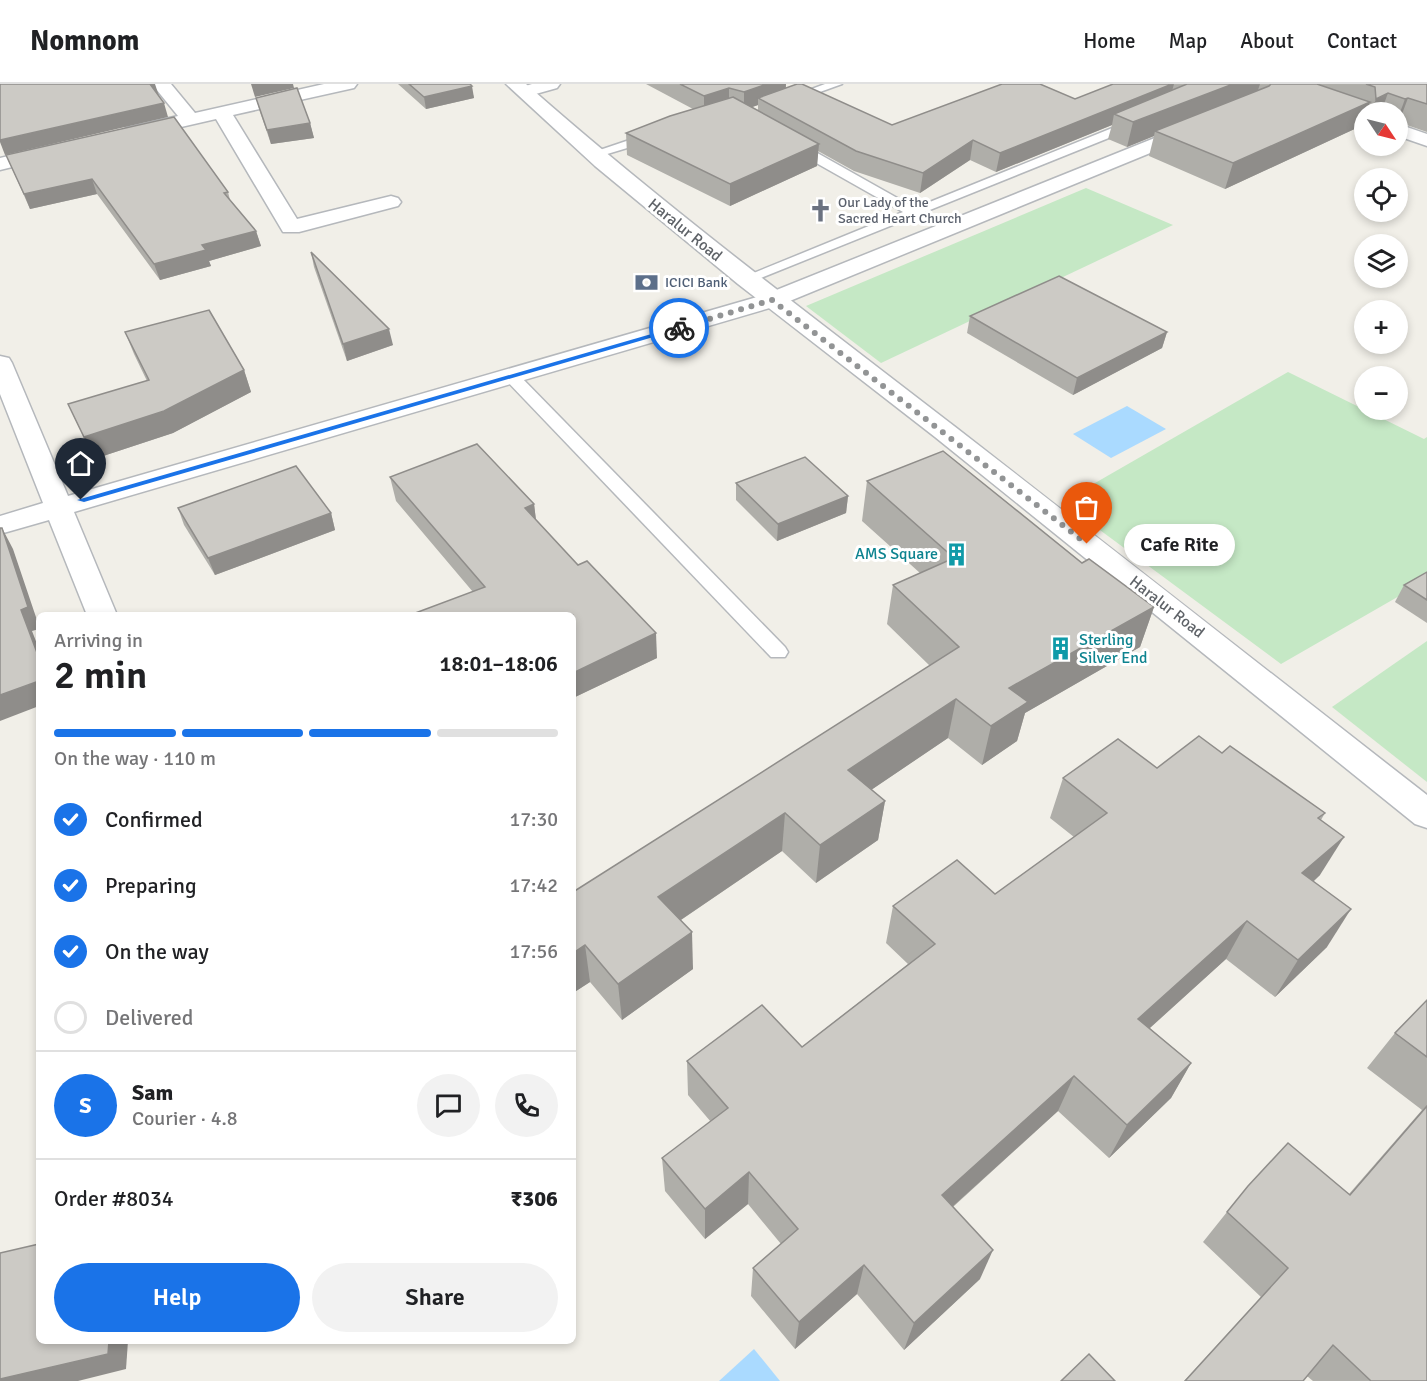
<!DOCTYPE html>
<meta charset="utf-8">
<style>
body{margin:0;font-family:Signika,sans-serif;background:#f2f2f2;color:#202124;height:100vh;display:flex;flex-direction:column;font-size:22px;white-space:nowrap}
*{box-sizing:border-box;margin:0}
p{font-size:20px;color:#757577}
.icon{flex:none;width:33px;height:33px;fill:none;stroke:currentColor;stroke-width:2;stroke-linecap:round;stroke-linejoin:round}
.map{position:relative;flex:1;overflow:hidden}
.side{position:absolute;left:36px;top:528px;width:540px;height:732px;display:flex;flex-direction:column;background:#fff;border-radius:9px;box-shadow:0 3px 9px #0003}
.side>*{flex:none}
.needle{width:39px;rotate:125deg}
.fabs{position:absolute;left:1354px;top:18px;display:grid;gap:12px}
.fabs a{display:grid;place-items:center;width:54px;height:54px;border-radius:50%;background:#fff;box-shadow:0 3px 9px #0003;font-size:30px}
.pin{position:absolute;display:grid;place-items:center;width:51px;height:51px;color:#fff;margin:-62px -26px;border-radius:50% 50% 50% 0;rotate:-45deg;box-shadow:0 0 6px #0007}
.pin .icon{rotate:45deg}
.courier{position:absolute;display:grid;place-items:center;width:60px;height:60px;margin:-30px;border:4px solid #1a73e8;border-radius:50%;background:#fff;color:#222;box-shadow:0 2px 8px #0007}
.bubble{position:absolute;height:42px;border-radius:21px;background:#fff;box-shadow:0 3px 9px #0003;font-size:20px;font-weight:600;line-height:42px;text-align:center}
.overview em{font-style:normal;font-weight:600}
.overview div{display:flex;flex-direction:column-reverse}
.overview{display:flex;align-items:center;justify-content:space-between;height:102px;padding:0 18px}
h1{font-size:39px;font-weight:600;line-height:45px}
.bar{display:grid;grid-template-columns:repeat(4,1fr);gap:9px 6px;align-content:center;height:72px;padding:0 18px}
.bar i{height:8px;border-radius:4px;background:#e0e0e0}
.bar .current{background:#1a73e8}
.bar p{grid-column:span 4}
.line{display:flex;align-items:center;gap:15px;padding:0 18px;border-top:2px solid #e0e0e0}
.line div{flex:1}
.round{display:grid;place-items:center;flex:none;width:63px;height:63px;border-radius:32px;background:#f2f2f2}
ol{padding:0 18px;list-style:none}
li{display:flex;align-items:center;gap:18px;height:66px}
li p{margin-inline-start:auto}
li .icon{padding:6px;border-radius:50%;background:#1a73e8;color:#fff;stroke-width:4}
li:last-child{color:#757577}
li i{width:33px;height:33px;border:3px solid #e0e0e0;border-radius:50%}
.button{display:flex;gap:12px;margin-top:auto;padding:12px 18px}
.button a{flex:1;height:69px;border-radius:36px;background:#1a73e8;color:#fff;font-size:24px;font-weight:600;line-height:69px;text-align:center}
.button a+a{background:#f2f2f2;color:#202124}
header{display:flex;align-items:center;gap:36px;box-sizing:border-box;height:84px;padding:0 30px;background:#fff;border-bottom:2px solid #e0e0e0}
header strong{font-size:28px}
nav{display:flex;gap:33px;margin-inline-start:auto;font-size:21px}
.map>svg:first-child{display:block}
</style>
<header>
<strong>Nomnom</strong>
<nav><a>Home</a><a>Map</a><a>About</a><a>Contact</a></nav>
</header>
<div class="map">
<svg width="1427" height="1297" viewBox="0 0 1427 1297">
<rect width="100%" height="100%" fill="#f1efe8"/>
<g fill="#c5e8c5">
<path d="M1086 104 1173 141 881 279 806 222Z"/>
<path d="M1288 288 1424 355 1427 353V496L1281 580 1062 418Z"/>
<path d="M1427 557V698L1332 623Z"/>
</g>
<g fill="#aadaff">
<path d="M1127 322 1166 345 1111 374 1073 350Z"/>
<path d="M754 1265 780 1297H719Z"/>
</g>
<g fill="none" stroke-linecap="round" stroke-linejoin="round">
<defs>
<g id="service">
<path d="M825 0H842L795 17 785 15Z"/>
<path d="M1137 34 1143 38 1141 41 751 198 746 199 739 195 903 128 788 63V57H796L915 124Z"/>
<path d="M653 48 657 49V55L594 74 588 70Z"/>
<path d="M511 287 517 289 785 563 788 568 785 573H771L505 295 503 292 505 289Z"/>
</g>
<g id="minor">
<path d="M152 0H171L195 29 324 0H357L354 4 233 31 297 135 391 112 398 114 401 118 398 122 299 148H283L216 35 133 54 126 52 123 48 126 44 178 32Z"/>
<path d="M532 0H560L557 4 525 13 516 8 519 4Z"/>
<path d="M1192 39 1199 41 1201 45 1199 49 780 221 74 428 117 531H87L49 436 0 450V432L43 419 0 310V272L9 274 12 279 68 412 764 211Z"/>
<path d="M1398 40 1427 50V62L1398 52Z"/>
<path d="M54 61 61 63 64 67 61 71 0 86V74Z"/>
</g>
<path id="tertiary" d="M506 0H526C663 121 809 230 954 342 1112 464 1269 588 1427 711V744L1415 740 935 353 738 200 595 82Z"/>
</defs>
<use href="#service" stroke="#b5b8bc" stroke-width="3"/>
<use href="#minor" stroke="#b5b8bc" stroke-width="3"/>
<use href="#tertiary" stroke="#b5b8bc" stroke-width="3"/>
<use href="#service" fill="#fff" fill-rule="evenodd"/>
<use href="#minor" fill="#fff" fill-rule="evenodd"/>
<use href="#tertiary" fill="#fff" fill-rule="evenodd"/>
</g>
<g fill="#afaea9" fill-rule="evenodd">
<path d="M398 0H470L474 14 426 25Z"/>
<path d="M646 0H786V4L892 41 1075 15 1113 0H1427V48L1398 38V28H1365L1361 42 1225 105 1149 72 1154 52 1127 63 1108 55 1112 41 996 88 970 76 920 109 854 87 818 67 817 82 730 122 627 71 626 49 693 25ZM758 21V26L752 23Z"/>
<path d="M256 14 310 39 314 54 271 60 260 28Z"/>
<path d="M6 71 228 108 230 116 256 147 261 162 209 177 211 182 160 196 97 110 30 125Z"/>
<path d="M311 168 393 261 347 277 314 183Z"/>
<path d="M970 232 1167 248 1162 264 1073 311 967 249Z"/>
<path d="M125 248 244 286 251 308 173 349 94 375 68 320 147 297 134 270Z"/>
<path d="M390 393 534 420 536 437 657 574 573 614V531L473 508 396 417Z"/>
<path d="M867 397 1082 479 1154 523 1140 563 1025 629 1017 657 982 681 948 654 871 706 885 717 878 756 816 799 782 767 681 836 693 885 622 936 590 898 573 909V808L930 582 887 540 893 501 920 489 862 437Z"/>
<path d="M736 399 848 412 846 429 777 457 736 416Z"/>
<path d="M178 424 331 429 335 446 215 491 184 441Z"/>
<path d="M1427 488V539L1395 518 1404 501Z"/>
<path d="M1222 669 1325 729 1321 736 1320 791 1314 797 1327 863 1275 913 1226 875 1150 944 1191 979 1171 1014 1109 1074 1058 1027 953 1123 980 1195 904 1266 857 1210 795 1265 751 1212 753 1184 781 1160 748 1120 705 1155 665 1107 662 1074 711 1038 688 1011 687 977 802 963 908 880 886 859 893 822 995 810 1074 753 1050 734 1063 694 1157 684Z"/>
<path d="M1427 916V1297H1313L1307 1292 1303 1297H1184L1261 1213 1203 1158 1227 1128 1349 1110 1422 1026 1367 984 1395 949Z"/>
</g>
<g fill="#8f8d8a">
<path d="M150 0H155L159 12Z"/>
<path d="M251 0H293L294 4 255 13Z"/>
<path d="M764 0H786L785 11 758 14V21L744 26V8Z"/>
<path d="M1172 0H1174L1169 18 1114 30 1112 41 996 88 1000 69Z"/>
<path d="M1233 0H1260L1256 12 1155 47 1154 52 1127 63 1133 38Z"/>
<path d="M472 2 474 14 426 25 424 13Z"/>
<path d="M729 4V22L704 30V12Z"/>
<path d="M1388 9 1381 28H1371L1376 15Z"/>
<path d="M1408 14 1399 38H1398V34L1405 15Z"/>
<path d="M1370 18 1366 28H1365V32L1361 42 1225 105 1233 79Z"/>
<path d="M164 19 168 33 5 71 0 58V56Z"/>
<path d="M310 39 314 54 271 60 267 46Z"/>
<path d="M973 56 970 76 920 109 923 89Z"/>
<path d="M819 60 817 82 730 122V100Z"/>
<path d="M92 95 97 110 30 125 24 110Z"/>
<path d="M256 147 261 162 209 177 211 182 160 196 154 180 202 161Z"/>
<path d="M389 245 393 261 347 277 343 260Z"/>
<path d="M1167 248 1162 264 1073 311 1077 294Z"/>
<path d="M244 286 251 308 173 349 94 375 84 353Z"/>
<path d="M848 412 846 429 777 457 778 440Z"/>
<path d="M534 420 537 444 525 424Z"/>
<path d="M331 429 335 446 215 491 208 474Z"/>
<path d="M2 444 13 465 39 542V545L32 547 39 565V574L21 526Z"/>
<path d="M1154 523 1140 563 1025 629 1017 657 982 681 991 642 1009 604Z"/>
<path d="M656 549 657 574 573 614V589Z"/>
<path d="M39 597V622L0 637V611Z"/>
<path d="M956 615 948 654 843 725 848 686Z"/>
<path d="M885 717 878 756 816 799 820 761Z"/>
<path d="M785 729 782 767 660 850 658 813Z"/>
<path d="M1344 753 1320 791 1280 827 1302 789Z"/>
<path d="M1351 825 1327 863 1275 913 1298 876Z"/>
<path d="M1247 837 1226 875 1121 970 1138 935Z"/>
<path d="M692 848 693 885 622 936 618 900Z"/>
<path d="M585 861 590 898 573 909V869Z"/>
<path d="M1191 979 1171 1014 1109 1074 1127 1041Z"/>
<path d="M1074 992 1058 1027 931 1142 942 1111Z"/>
<path d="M749 1088 748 1120 705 1155V1125Z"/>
<path d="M993 1166 980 1195 904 1266 914 1239Z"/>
<path d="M864 1181 857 1210 795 1265 799 1238Z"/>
<path d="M109 1257H128L126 1285 78 1297H0V1295Z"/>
</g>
<g fill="#cccac5" stroke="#8f8d8a" stroke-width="1.5">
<path d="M0 0H150L164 19 0 56Z"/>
<path d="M409 0H470L472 2 424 13Z"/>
<path d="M680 0H767L744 8 729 4 704 12Z"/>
<path d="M797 0H802L892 41 1002 0H1040L1075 15 1113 0H1172L1000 69 973 56 923 89 856 67 758 14Z"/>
<path d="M1187 0H1233L1133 38 1114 30Z"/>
<path d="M1271 0H1317L1370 18 1233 79 1155 47 1269 2Z"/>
<path d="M1366 0H1427V20L1408 14 1405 15 1388 9 1376 15 1375 3Z"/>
<path d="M297 4 310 39 267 46 256 14Z"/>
<path d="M733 13 819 60 730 100 626 49 670 32Z"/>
<path d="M174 33 228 108 224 109 256 147 202 161 206 166 154 180 92 95 24 110 6 71Z"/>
<path d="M311 168 389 245 343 260Z"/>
<path d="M1059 192 1167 248 1077 294 970 232Z"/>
<path d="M209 226 244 286 164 327 84 353 68 320 149 296 125 248Z"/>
<path d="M477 360 534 420 525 424 578 481 587 477 656 549 573 589V531H410L485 503 390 393Z"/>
<path d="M943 367 1082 479 1089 475 1154 523 1009 604 1028 618 991 642 956 615 848 686 885 717 820 761 785 729 658 813 692 848 618 900 585 861 573 869V808L959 563 893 501 954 474 867 397Z"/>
<path d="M805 373 848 412 778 440 736 399Z"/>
<path d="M296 382 331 429 208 474 178 424Z"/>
<path d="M0 444H2L28 523 21 526 39 574V597L0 611Z"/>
<path d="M1427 488V516L1404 501Z"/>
<path d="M1199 652 1222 669 1230 662 1325 729 1318 734 1344 753 1302 789 1351 825 1298 876 1247 837 1138 935 1191 979 1127 1041 1074 992 942 1111 993 1166 914 1239 864 1181 799 1238 753 1184 798 1145 749 1088 705 1125 662 1074 728 1024 687 977 762 921 802 963 935 860 893 822 957 776 995 810 1107 729 1063 694 1118 655 1157 684Z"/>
<path d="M1427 916V973L1395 949Z"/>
<path d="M1427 1022V1297H1371L1333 1261 1303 1297H1185L1288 1184 1227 1128 1248 1102 1288 1059 1350 1111Z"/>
<path d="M39 1160V1257H109L108 1270 0 1295V1169Z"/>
<path d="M1089 1270 1115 1297H1061Z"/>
</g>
<path fill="#1a73e8" d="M679 242 681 245 84 418 77 416Z"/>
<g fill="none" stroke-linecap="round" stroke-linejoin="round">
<path stroke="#929495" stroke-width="6" stroke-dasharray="0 10.8" d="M679 244 772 216 1087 460"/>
</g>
<defs>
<symbol id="church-bare" viewBox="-9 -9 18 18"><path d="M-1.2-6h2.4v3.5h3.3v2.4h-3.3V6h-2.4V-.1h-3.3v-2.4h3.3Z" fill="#6b7280" stroke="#fff" stroke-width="2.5" paint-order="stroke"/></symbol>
<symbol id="bank-bare" viewBox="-9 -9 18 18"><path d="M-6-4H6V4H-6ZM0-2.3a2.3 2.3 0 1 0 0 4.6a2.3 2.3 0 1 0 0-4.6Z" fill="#5c6f8a" stroke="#fff" stroke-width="2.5" paint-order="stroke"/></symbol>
<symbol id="building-bare" viewBox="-9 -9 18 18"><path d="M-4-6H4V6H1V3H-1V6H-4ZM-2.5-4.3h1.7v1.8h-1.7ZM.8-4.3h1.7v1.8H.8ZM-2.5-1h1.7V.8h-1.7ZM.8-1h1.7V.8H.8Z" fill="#0f9aa8" stroke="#fff" stroke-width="2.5" paint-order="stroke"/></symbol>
</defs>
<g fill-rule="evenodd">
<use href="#church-bare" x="804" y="110" width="33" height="33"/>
<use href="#bank-bare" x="630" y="182" width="33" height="33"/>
<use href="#building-bare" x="940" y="454" width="33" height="33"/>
<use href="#building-bare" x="1044" y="548" width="33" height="33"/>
</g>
<g text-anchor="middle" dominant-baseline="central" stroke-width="6" stroke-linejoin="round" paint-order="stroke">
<g font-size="14" fill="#5b616d" stroke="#fff" text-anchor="start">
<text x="838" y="118">Our Lady of the<tspan x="838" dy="16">Sacred Heart Church</tspan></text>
</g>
<g font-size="14" fill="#4e5e75" stroke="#fff" text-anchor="start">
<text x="665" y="198">ICICI Bank</text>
</g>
<g font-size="16" fill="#5f6368" stroke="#fff">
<text transform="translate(685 146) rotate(39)">Haralur Road</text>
<text transform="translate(1167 523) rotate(38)">Haralur Road</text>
</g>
<g font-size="16" fill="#0d838f" stroke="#fff" text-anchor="end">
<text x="938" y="470">AMS Square</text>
<text x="1079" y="556" text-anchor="start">Sterling<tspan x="1079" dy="18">Silver End</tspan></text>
</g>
</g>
</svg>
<div class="fabs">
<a><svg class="needle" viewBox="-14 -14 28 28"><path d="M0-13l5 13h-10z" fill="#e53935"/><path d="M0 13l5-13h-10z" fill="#757577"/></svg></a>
<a><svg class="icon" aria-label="locate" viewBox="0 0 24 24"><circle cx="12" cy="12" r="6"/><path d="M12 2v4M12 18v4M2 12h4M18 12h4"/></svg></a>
<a><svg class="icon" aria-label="layers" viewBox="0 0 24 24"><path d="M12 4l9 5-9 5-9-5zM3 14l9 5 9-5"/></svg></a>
<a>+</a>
<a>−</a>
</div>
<div class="pin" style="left:1087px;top:460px;background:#ea580c"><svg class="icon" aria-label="bag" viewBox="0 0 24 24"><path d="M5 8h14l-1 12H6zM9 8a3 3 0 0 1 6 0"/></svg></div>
<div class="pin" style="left:81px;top:416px;background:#1f2937"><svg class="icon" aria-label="home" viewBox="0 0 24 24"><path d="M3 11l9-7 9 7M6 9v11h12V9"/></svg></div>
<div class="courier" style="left:679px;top:244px"><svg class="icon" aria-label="bike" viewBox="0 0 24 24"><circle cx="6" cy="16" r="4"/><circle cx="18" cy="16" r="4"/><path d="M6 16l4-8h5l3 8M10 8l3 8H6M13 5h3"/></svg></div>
<div class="bubble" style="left:1124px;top:440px;width:111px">Cafe Rite</div>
<section class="side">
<div class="overview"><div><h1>2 min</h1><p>Arriving in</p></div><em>18:01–18:06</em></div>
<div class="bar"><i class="current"></i><i class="current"></i><i class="current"></i><i></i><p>On the way · 110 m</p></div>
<ol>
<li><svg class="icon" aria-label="check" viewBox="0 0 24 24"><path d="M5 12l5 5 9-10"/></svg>Confirmed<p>17:30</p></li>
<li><svg class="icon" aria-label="check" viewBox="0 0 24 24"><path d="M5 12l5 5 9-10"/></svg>Preparing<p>17:42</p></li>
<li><svg class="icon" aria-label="check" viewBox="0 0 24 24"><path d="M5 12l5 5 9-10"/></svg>On the way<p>17:56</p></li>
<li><i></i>Delivered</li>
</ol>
<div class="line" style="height:108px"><b class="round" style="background:#1a73e8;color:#fff">S</b><div><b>Sam</b><p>Courier · 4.8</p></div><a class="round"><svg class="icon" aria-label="chat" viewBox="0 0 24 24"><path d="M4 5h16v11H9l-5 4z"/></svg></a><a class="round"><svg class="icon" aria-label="phone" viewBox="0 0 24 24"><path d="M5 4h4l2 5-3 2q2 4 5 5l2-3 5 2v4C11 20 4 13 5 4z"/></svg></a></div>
<div class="line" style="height:78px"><div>Order #8034</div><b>₹306</b></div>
<div class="button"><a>Help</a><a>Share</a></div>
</section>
</div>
